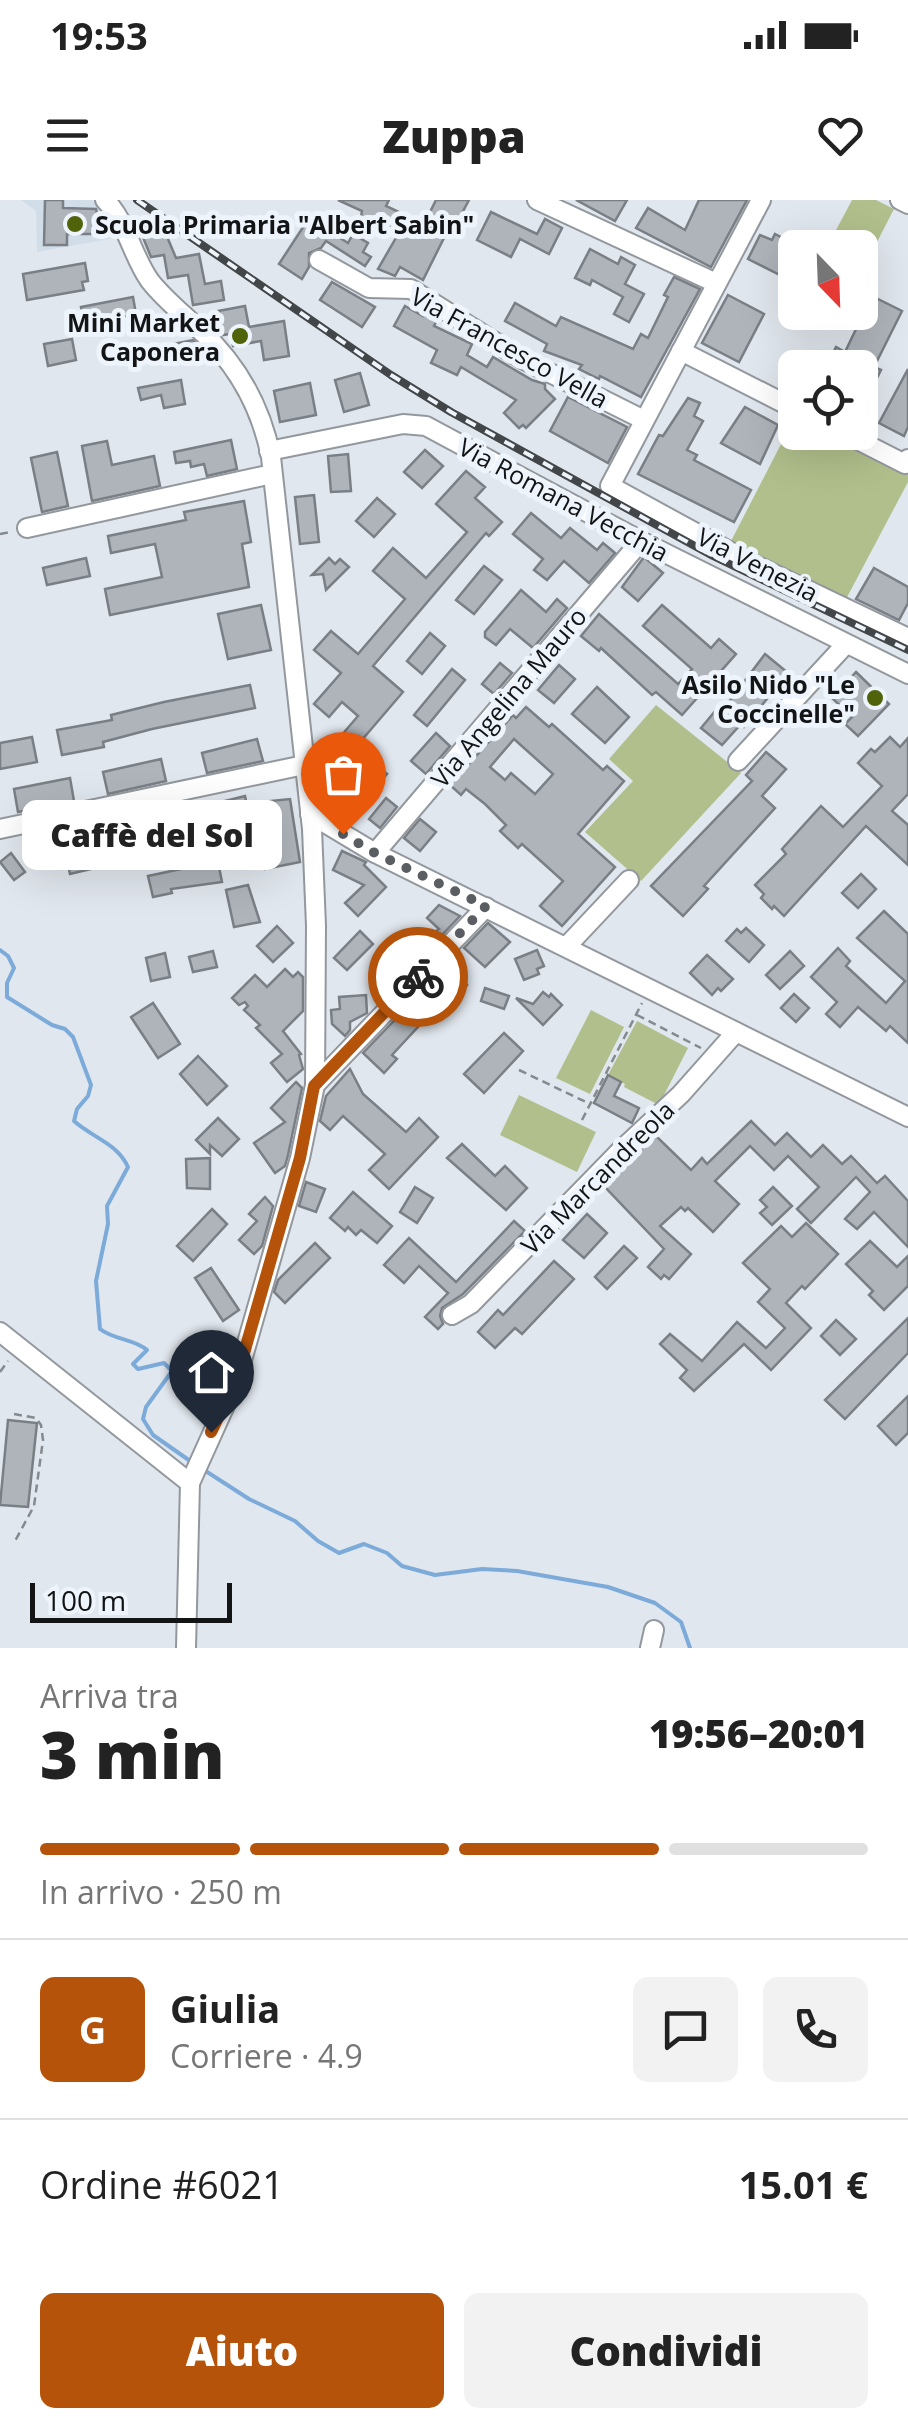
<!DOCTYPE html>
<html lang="it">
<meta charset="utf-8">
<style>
body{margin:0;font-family:"Open Sans",sans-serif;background:#f2f2f2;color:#222;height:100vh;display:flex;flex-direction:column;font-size:38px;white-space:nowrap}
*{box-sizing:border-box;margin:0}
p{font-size:32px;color:#767676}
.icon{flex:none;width:55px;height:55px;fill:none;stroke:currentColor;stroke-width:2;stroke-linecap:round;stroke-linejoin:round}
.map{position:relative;height:1448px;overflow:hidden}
.side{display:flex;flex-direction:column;background:#fff;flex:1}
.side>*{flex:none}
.needle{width:65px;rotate:157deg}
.controls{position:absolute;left:778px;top:30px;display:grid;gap:20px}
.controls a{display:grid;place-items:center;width:100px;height:100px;border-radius:15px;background:#fff;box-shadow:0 10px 40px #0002;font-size:50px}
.scale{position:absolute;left:30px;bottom:25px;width:202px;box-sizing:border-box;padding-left:10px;border:5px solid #121416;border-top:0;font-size:28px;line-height:35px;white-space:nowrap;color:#121416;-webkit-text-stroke:8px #eef4fb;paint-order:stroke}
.pin{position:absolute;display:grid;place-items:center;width:85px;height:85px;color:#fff;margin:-102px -42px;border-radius:50% 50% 50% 0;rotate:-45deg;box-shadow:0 0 10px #0007}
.pin .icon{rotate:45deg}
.courier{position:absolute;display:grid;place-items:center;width:100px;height:100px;margin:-50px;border:8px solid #b45309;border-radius:50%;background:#fff;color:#222;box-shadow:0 2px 12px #0007}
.bubble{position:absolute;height:70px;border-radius:15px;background:#fff;box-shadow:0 10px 40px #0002;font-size:32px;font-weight:800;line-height:70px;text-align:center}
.summary em{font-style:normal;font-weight:800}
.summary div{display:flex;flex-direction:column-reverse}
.summary{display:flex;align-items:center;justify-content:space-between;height:170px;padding:0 40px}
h1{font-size:65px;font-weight:800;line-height:75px}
.bar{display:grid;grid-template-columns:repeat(4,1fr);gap:15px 10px;align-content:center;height:120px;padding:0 40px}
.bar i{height:12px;border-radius:8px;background:#e0e0e0}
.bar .selected{background:#b45309}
.bar p{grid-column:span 4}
.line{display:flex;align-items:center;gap:25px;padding:0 40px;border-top:2px solid #e0e0e0}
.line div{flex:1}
.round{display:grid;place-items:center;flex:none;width:105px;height:105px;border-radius:15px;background:#f2f2f2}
.cta{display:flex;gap:20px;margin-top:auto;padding:20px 40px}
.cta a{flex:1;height:115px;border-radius:15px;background:#b45309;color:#fff;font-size:40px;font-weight:800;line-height:115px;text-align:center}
.cta a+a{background:#f2f2f2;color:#222}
.status{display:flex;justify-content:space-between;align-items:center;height:70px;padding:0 50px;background:#fff;direction:ltr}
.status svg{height:28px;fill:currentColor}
header{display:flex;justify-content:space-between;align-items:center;height:130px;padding:0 40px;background:#fff;font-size:45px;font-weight:800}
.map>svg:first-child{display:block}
</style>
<div class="status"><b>19:53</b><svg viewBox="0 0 49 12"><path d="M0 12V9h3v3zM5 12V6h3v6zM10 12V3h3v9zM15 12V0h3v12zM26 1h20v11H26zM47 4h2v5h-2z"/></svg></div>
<header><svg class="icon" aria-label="menu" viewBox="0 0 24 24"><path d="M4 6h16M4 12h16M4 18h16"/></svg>Zuppa<svg class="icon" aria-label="heart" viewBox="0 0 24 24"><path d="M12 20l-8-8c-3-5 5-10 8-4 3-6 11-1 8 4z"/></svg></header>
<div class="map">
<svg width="908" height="1448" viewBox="0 0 908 1448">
<rect width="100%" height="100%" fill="#e1e7ee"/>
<path fill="#d1dde9" d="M21 0H92L105 10 120 37 37 52 36 11Z"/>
<g fill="#b0bf8b">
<path d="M852 0H876L894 9 864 67 860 65V48L827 47Z"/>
<path d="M795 217V232L829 233 908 271V282L845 401 729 345Z"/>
<path d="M656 505 741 573 641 681 585 632 633 581 609 559Z"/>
<path d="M591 810 624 827 590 894 556 878Z"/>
<path d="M637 821 688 848 659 905 624 887 625 884 608 875Z"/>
<path d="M519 895 596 932 577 972 500 935Z"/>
</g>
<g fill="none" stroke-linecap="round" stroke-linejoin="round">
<g stroke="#7cabda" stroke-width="4">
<path d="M0 750 8 756 14 768 7 783V797L52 825 65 829 73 837 91 885 88 896 77 909 74 921C93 938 117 943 128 967L107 1006 108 1024 96 1081 100 1129C114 1140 135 1139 147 1150L133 1164 138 1169 164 1163 172 1171 146 1207 143 1219 153 1235 193 1263"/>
<path d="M201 1268 249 1299 295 1321 318 1341 339 1353 364 1344 387 1353 402 1366 435 1375 482 1369 517 1371 608 1387 655 1403 681 1422 690 1448"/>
</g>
</g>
<g fill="#aeb4ba" stroke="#7a7f85" stroke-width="2.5" fill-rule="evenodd">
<path d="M45 0H63V8L96 9 99 22H106V34H67V45H44Z"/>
<path d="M338 0H389L386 6 424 24 436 0H469L455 26 451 24 423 80 400 67 395 76 378 69 397 36 361 17 362 11Z"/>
<path d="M576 0H627L615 21Z"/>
<path d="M699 0H747L711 67 636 28 648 8 685 30Z"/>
<path d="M491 12 537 34 545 19 562 28 549 54 520 39 511 57 477 40Z"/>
<path d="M309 18 348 43 353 34 368 43 363 52 371 57 365 66 326 41 321 48 309 53V67L302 79 279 64Z"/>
<path d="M163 27 176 58 199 54 205 84 221 81 224 100 193 105 188 75 168 78 164 55 151 57 142 35Z"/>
<path d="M775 34 797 45 782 76 748 59 760 35 772 40Z"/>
<path d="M590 49 618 64 621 57 635 65 625 84 644 94 629 122 614 114 623 97 592 80 590 85 575 78Z"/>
<path d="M85 63 88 81 82 82 84 90 27 100 23 74Z"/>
<path d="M674 77 700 89 641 197 600 176 599 179 579 169 582 165 544 151 547 144 505 121 515 103 556 126 561 117 633 149 641 134 648 138 668 97 664 95Z"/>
<path d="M332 82 375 107 362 127 320 100Z"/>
<path d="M728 95 764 114 739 162 702 143Z"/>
<path d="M872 96 902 111 874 167 881 170 872 188 860 182V168H826L836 147 845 152Z"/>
<path d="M133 97 136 114 84 124 81 107Z"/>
<path d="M245 106 249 127 284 121 289 156 264 160 261 141 233 146 230 134 223 135 218 111Z"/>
<path d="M405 106 423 116 425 112 437 120 434 126 472 144 467 155 487 167 493 157 532 180 545 184V189L555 199 526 228 523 225 519 228 504 213 516 200 461 167 457 175 431 163 437 150 394 126Z"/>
<path d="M72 139 76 160 48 166 44 144Z"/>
<path d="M193 140 205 153 160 161 158 147Z"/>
<path d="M908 169V227L904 236 879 223Z"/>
<path d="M360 173 369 205 344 212 335 180Z"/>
<path d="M181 180 185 204 164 208 161 195 141 200 138 188Z"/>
<path d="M310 183 316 215 280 222 274 191Z"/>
<path d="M568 197 627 227 608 263 550 231Z"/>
<path d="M688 198 700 203 694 216 703 221 687 250 697 255 694 260 751 290 734 322 638 274 659 235 663 236Z"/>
<path d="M745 207 778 225 760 264 721 243Z"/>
<path d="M231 240 237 269 207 276 204 264 191 267 190 261 176 263 174 252Z"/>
<path d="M107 241 112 265 154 256 160 286 92 301 82 246Z"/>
<path d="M425 250 443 266 422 288 404 272Z"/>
<path d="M57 252 68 306 42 312 31 258Z"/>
<path d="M348 254 351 291 331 292 328 256Z"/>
<path d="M466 271 485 287 475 298 502 322 489 336 486 333 373 466 403 492 355 548 387 574 374 589 355 574 361 567 334 544 358 516 342 502 329 517 314 504 341 473 314 450 331 431 358 454 405 399 373 371 393 348 426 378 467 332 436 304Z"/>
<path d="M314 295 319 342 300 344 295 297Z"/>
<path d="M377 298 395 314 374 337 356 321Z"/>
<path d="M244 301 251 342 242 344 249 387 110 415 105 389 162 377 155 344 111 353 108 336 186 320 184 312Z"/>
<path d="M531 313 561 338 570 328 597 350 603 343 615 353 589 383 564 361 547 380 534 370 543 359 513 334Z"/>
<path d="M644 357 663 373 638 401 622 387Z"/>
<path d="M86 358 90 376 47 385 43 368Z"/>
<path d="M329 358 335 364 340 359 349 367 326 390 323 374 312 375Z"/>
<path d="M484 366 502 380 474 414 456 400Z"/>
<path d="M874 368 908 387V403L899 420 856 399Z"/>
<path d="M521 390 546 412 557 399 567 408 533 448 510 429 496 445 485 437V432Z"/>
<path d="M261 405 271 450 228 459 218 414Z"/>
<path d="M662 405 711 448 719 439 736 454 682 515 656 492 652 495 601 448 599 451 581 436 599 414 678 484 692 469 643 426Z"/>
<path d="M430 433 445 446 422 474 407 461Z"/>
<path d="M765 454 788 473 744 527 741 524 722 545 701 528 721 504 725 507Z"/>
<path d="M500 463 512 473 494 494 482 484Z"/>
<path d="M559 465 575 479 554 503 538 490Z"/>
<path d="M452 469 465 480 427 526 414 515Z"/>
<path d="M856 472 889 504 858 536 845 524 852 517 832 498Z"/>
<path d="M250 485 255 508 152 529 103 542 104 547 62 555 57 530 112 520 111 515 164 502Z"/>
<path d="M597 487 629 517 605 543 572 514Z"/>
<path d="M526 507 549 527 552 524 603 570 607 566 624 581 578 634 615 667 562 726 540 706 563 681 522 644 518 648 500 631 506 625 485 604 466 589 461 595 450 585 513 515 516 518ZM514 539 553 574 535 594 511 573 505 580 490 567Z"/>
<path d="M436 533 450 546 426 574 411 561Z"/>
<path d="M32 537 37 562 0 569V543Z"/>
<path d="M890 537 900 547 908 538V594L892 611 908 625V665L866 626 784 716 774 706 772 709 761 698 764 694 755 685 786 654 782 649 821 606 843 627 882 586 858 563 871 549 875 552Z"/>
<path d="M257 539 263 561 207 573 202 553Z"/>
<path d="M766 552 786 569 762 596 775 608 704 686 708 689 683 716 651 686 752 581 746 575Z"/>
<path d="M161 559 166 581 108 594 103 572Z"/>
<path d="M70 578 74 601 18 612 14 589Z"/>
<path d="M245 596 253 633 229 638 221 602Z"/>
<path d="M386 598 397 607 380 628 369 619Z"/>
<path d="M290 599 300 662 265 669 261 645 275 643 270 601Z"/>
<path d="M143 618 151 656 122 662 114 623Z"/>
<path d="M420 619 436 632 420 651 404 638Z"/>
<path d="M90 628 99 667 70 674 61 634Z"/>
<path d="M342 651 366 662 364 665 386 687 358 716 345 703 364 685 333 670Z"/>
<path d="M11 653 25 672 14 680 0 662Z"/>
<path d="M217 657 222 682 171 689 172 693 153 697 148 676 195 666 194 662Z"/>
<path d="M861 674 876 689 858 708 842 693Z"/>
<path d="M248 685 260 722 234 727 226 690Z"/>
<path d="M439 705 460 716 440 737 435 732 439 729 427 718Z"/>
<path d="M884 711 908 734V843L890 826 886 831 858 807 840 827 826 814 837 802 811 777 838 748 850 761 846 766 886 803 905 781 857 738Z"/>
<path d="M488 723 510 742 485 767 464 748Z"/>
<path d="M277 726 293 743 273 762 257 746Z"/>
<path d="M746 728 764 745 749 762 726 741 737 729 741 733Z"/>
<path d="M360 731 373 744 347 770 334 758Z"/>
<path d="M408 748 419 759 396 782 385 771Z"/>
<path d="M537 750 544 766 537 769 539 774 524 780 515 759Z"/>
<path d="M213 751 217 767 193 772 189 757Z"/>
<path d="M790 751 804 766 780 789 766 775Z"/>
<path d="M165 753 170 777 151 781 146 758Z"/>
<path d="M707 755 733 779 721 791 718 788 712 795 690 773Z"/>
<path d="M447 765 467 785 451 801 432 781Z"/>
<path d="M285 769 293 777 298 772 303 777V811L283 831 301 854 299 855 303 869 287 882 271 863 282 854 256 828 260 825 244 810 248 806 245 802 239 805 232 798 255 775 267 787Z"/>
<path d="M485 788 509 796 504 809 481 801Z"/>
<path d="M543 792 549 797 551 794 562 805 543 825 516 798 533 804Z"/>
<path d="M794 794 809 808 796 822 781 808Z"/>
<path d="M366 795 367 813 350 822V830L345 836 332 824 331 810 340 809 339 797Z"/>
<path d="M414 800 430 814 392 855 397 859 384 873 363 853Z"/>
<path d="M153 803 180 844 158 858 131 817Z"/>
<path d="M504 833 523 851 484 893 464 874Z"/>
<path d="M198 856 227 886 207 905 180 874Z"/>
<path d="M350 869 363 894 406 932 419 918 438 937 389 989 369 970 385 954 343 916 330 930 320 921 326 896Z"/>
<path d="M608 875 621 882 614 896 639 908 632 923 594 903Z"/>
<path d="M296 882 302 888 288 955 285 966 275 973 254 943 285 922 271 908Z"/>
<path d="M218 918 239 939 222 956 210 945V954L196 940Z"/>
<path d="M751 921 775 945 787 933 811 957 823 945 842 964 851 956 877 983 885 976 908 1001V1047L874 1012 857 1029 845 1019 870 992 856 977 811 1023 797 1009 819 987 788 956 774 970 750 946 715 981 739 1004 713 1032 688 1008 685 1011 681 1007 660 1026 691 1054 669 1079 664 1075 661 1079 648 1067 664 1049 604 986 655 935 691 970 702 958 707 964Z"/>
<path d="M462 944 495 976 505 966 527 988 506 1010 447 958Z"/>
<path d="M210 958V989L187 988 186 959Z"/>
<path d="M306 982 325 989 316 1012 299 1006Z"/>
<path d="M415 987 433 998 417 1023 400 1012Z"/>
<path d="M773 987 792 1006 772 1025 760 1013 767 1007 760 1000Z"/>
<path d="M353 992 392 1026 377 1043 361 1030 356 1035 348 1027 345 1031 330 1018Z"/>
<path d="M265 997 273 1006 262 1046 254 1054 239 1040 257 1021 249 1014Z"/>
<path d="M212 1009 227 1024 193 1061 177 1046Z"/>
<path d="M587 1014 607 1033 584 1058 563 1040Z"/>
<path d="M514 1021 525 1031 463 1094 442 1108 440 1116 443 1124 438 1129 425 1117 448 1093 419 1066 404 1083 384 1065 409 1038 456 1082Z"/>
<path d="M806 1023 838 1054 805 1089 802 1086 786 1103 811 1128 771 1170 744 1144 694 1191 680 1178 687 1170 660 1144 670 1134 702 1161 737 1122 766 1148 785 1128 758 1102 770 1089 743 1063 781 1026 792 1037Z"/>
<path d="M870 1041 897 1067 908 1056V1086L884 1110 869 1095 873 1091 846 1064Z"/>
<path d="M315 1043 330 1058 285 1103 274 1092 278 1080Z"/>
<path d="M624 1046 637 1058 607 1089 595 1077Z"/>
<path d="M554 1061 574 1079 522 1134 515 1128 495 1148 478 1132 498 1110 503 1115Z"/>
<path d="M211 1068 239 1110 223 1121 195 1078Z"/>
<path d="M908 1118V1153L845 1219 825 1200Z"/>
<path d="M836 1120 856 1139 840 1155 821 1136Z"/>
<path d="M908 1196V1233L896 1245 878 1226Z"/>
<path d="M8 1220 37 1223 28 1307 0 1305Z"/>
</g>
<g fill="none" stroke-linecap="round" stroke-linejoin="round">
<defs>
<g id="minor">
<path d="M105 0C127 22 132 56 150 81 165 100 183 114 200 130 238 165 261 207 271 257L312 629 316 726 315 885 300 958 236 1181 190 1283 186 1448"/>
<path d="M537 0 716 83"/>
<path d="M761 0 610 286 749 362 908 438"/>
<path d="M900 0 908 4"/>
<path d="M319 60 369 88 411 89 522 159 644 220"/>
<path d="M681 151 795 209"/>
<path d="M842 232 905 264 908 259"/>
<path d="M269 251 403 224 426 226 641 341 908 474"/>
<path d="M27 328 272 274"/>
<path d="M738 561 845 445"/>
<path d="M310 614 375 653 908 917"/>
<path d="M0 629 304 565"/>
<path d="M375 653 641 341"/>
<path d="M566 747 629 680"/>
<path d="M315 885 486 707"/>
<path d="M452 1115 471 1104 621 950 681 894 736 832"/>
<path d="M0 1132 190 1283"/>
<path d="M650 1448 654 1430"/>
</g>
</defs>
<use href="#minor" stroke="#93989e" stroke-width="22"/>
<g stroke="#858a8e" stroke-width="2.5" stroke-dasharray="8 5" stroke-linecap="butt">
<path d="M0 334 11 332"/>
<path d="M637 815 701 848"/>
<path d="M519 870 588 903"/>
<path d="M582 920 642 803"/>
<path d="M0 1172 8 1161"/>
<path d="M14 1214 36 1218 41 1225 43 1240 34 1306 14 1343"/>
</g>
<use href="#minor" stroke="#fff" stroke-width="18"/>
<defs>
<path id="rail" d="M137 0 391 175 451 212 713 356 908 450"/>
</defs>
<use href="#rail" stroke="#434649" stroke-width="8"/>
<use href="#rail" stroke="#eef4fb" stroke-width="4" stroke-dasharray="11" stroke-linecap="butt"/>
</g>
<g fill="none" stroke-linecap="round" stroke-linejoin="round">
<path stroke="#5a5e62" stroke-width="10" stroke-dasharray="0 18" d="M343 634 375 653 486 706 418 777"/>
<path stroke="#b45309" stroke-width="12" d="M211 1232 236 1181 300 958 314 886 418 777"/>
</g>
<g fill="#51630a" stroke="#eef4fb" stroke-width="4">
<circle cx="75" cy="24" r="10"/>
<circle cx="240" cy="136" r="10"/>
<circle cx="875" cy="498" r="10"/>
</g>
<g text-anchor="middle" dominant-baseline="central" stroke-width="10" stroke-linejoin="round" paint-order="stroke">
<g font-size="25" font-weight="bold" fill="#121416" stroke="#eef4fb" text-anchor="end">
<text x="95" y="24" text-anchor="start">Scuola Primaria "Albert Sabin"</text>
<text x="220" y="122">Mini Market<tspan x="220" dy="29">Caponera</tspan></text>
<text x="855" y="484">Asilo Nido "Le<tspan x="855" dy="29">Coccinelle"</tspan></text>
</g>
<g font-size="25" fill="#121416" stroke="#eef4fb">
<text transform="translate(510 147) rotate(29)">Via Francesco Vella</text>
<text transform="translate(564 299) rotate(28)">Via Romana Vecchia</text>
<text transform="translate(758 364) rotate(27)">Via Venezia</text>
<text transform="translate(508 497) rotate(-50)">Via Angelina Mauro</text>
<text transform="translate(597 977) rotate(-45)">Via Marcandreola</text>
</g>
</g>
</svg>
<div class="controls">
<a><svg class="needle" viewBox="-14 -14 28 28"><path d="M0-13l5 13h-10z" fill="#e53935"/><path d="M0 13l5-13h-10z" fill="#767676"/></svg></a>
<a><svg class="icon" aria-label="locate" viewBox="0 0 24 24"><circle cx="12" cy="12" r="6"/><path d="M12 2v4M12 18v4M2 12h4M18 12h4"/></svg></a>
</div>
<div class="scale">100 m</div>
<div class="pin" style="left:343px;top:634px;background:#ea580c"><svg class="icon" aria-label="bag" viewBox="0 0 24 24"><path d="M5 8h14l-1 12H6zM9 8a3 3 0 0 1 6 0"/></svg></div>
<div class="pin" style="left:211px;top:1232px;background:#1f2937"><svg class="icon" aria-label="home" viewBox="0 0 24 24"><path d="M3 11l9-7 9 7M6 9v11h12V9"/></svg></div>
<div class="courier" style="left:418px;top:777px"><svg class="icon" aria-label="bike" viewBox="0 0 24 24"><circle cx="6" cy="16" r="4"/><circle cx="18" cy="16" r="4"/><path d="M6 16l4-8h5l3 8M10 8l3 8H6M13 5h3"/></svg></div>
<div class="bubble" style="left:22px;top:600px;width:260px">Caffè del Sol</div>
</div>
<section class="side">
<div class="summary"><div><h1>3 min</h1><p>Arriva tra</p></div><em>19:56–20:01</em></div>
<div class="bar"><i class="selected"></i><i class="selected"></i><i class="selected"></i><i></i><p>In arrivo · 250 m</p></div>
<div class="line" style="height:180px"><b class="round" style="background:#b45309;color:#fff">G</b><div><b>Giulia</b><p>Corriere · 4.9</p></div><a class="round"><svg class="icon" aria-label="chat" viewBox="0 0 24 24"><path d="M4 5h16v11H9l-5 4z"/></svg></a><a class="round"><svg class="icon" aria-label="phone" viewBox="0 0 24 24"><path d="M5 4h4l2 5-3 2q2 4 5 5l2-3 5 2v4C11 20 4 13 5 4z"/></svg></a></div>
<div class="line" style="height:130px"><div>Ordine #6021</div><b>15.01 €</b></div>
<div class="cta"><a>Aiuto</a><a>Condividi</a></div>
</section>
